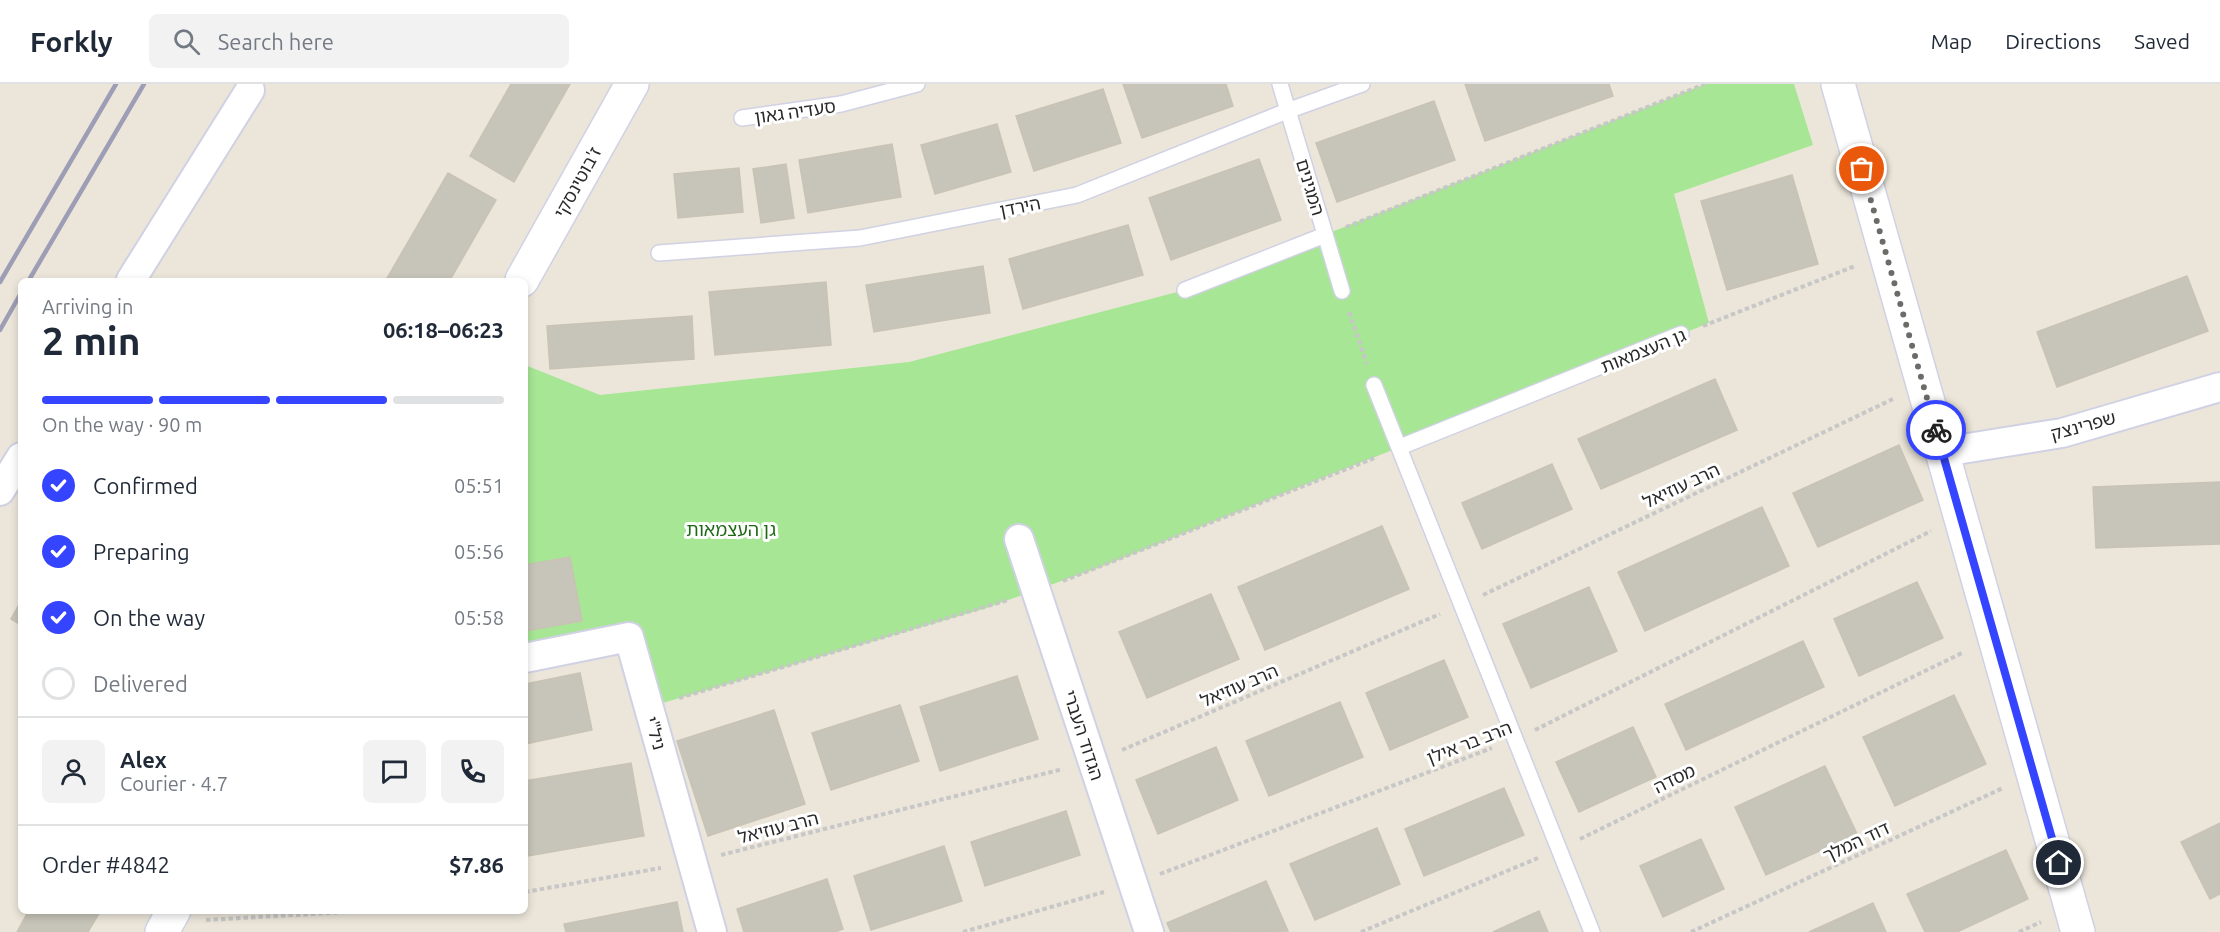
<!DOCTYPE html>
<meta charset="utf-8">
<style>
body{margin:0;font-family:Ubuntu,"Noto Sans Hebrew",sans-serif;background:#f2f2f3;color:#1f2937;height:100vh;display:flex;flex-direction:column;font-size:22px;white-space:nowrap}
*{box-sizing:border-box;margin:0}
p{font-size:20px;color:#747a83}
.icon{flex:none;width:33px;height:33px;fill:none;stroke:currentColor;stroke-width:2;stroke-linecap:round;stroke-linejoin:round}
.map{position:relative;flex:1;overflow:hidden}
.side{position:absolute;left:18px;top:194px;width:510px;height:636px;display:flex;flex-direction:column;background:#fff;border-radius:9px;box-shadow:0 3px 9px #0003}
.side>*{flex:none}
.pin{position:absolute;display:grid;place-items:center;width:51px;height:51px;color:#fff;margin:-26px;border:3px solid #fff;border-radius:50%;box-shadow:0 2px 6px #0007}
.courier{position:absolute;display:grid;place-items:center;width:60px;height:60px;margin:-30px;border:4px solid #3545ff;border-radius:50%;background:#fff;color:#222;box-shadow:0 2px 8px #0007}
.overview em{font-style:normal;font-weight:600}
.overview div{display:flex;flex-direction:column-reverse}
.overview{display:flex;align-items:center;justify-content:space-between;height:102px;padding:0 24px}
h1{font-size:39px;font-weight:600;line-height:45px}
.bar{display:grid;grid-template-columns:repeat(4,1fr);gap:9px 6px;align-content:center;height:72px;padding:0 24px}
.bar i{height:8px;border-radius:4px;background:#e0e1e3}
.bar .active{background:#3545ff}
.bar p{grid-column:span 4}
.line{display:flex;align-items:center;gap:15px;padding:0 24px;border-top:2px solid #e0e1e3}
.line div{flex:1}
.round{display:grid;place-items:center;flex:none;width:63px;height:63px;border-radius:9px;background:#f2f2f3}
ol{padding:0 24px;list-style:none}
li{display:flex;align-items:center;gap:18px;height:66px}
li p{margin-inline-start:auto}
li .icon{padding:6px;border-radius:50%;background:#3545ff;color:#fff;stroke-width:4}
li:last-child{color:#747a83}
li i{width:33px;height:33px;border:3px solid #e0e1e3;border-radius:50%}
header{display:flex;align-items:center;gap:36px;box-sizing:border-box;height:84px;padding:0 30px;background:#fff;border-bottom:2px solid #e0e1e3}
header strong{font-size:28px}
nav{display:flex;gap:33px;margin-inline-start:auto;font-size:21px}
.search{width:420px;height:54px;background:#f2f2f3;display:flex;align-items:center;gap:15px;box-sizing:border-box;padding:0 21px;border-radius:9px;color:#747a83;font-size:22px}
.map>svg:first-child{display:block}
</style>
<header>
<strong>Forkly</strong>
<div class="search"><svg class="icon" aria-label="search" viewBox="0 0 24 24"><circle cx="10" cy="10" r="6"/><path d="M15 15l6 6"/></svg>Search here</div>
<nav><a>Map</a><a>Directions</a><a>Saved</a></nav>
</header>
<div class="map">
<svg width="2220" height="848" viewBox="0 0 2220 848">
<rect width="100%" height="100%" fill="#ece6da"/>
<path fill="#a7e694" d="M1705 0H1794L1813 61 1674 110 1709 239 1098 484 986 524 649 623 629 553 525 574V281L600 311 909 278 1185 206Z"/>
<g fill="#c7c4b9" stroke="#c8c3b4" stroke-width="1.5">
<path d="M511 0H570L514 98 470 72Z"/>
<path d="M1123 0H1226L1233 22 1142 54Z"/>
<path d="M1465 0H1609L1613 12 1485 57Z"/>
<path d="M1103 5 1121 59 1034 87 1016 32Z"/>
<path d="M1434 17 1455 76 1337 118 1316 59Z"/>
<path d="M997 40 1011 88 935 110 921 61Z"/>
<path d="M892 60 901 113 808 129 799 76Z"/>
<path d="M1259 75 1281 136 1171 176 1149 114Z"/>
<path d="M786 80 794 134 761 139 753 85Z"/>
<path d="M739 84 743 128 678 134 674 90Z"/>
<path d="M448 89 496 116 450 196H386Z"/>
<path d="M1792 91 1818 180 1727 206 1701 117Z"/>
<path d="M1128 141 1143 191 1023 225 1009 175Z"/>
<path d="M983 182 990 229 874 248 866 201Z"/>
<path d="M2187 192 2208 247 2057 303 2037 248Z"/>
<path d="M826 198 831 261 715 271 709 208Z"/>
<path d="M692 232 694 275 550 285 547 242Z"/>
<path d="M1715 295 1737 346 1601 405 1578 355Z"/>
<path d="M1899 361 1923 416 1818 463 1793 409Z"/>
<path d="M1552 380 1572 425 1482 465 1462 419Z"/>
<path d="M2220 398V460L2096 464 2093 403Z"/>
<path d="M1762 423 1789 482 1645 547 1618 488Z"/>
<path d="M1382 442 1409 505 1265 566 1238 503Z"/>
<path d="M570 473 582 537 525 547V481Z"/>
<path d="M1917 498 1943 554 1859 592 1834 535Z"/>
<path d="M1589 503 1617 567 1531 604 1503 540Z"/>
<path d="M1211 510 1239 575 1147 614 1119 548Z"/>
<path d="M21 517V541L11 535Z"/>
<path d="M1803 557 1824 603 1686 666 1665 620Z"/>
<path d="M1444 576 1468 633 1390 666 1366 609Z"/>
<path d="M580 589 592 646 525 660V600Z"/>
<path d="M1017 592 1038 655 940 687 920 623Z"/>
<path d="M1954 611 1986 680 1895 722 1863 653Z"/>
<path d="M1340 618 1363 673 1269 712 1246 657Z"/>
<path d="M900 621 919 677 831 706 812 649Z"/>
<path d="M774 626 805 720 708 752 677 657Z"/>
<path d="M1633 643 1656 693 1579 728 1556 678Z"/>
<path d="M1216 663 1238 716 1158 750 1136 696Z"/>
<path d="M631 679 644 752 528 772 525 757V697Z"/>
<path d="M1825 682 1857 750 1766 791 1735 723Z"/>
<path d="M1504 704 1524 751 1424 792 1405 745Z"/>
<path d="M1066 727 1080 771 985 802 971 758Z"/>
<path d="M2220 739V810L2210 815 2181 758Z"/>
<path d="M1377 744 1400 800 1315 836 1290 780Z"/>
<path d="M1701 755 1724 805 1663 833 1640 782Z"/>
<path d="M944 762 962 817 871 846 854 792Z"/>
<path d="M2006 766 2028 815 1957 848H1925L1907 810Z"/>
<path d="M827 795 843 845 835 848H744L737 825Z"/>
<path d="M1266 797 1288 847 1171 848 1167 839Z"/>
<path d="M677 818 683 848H566L564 840Z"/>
<path d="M1873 819 1886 848H1809Z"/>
<path d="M29 826H101L88 848H17Z"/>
<path d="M1539 827 1548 848H1493Z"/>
</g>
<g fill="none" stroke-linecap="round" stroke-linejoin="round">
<defs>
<g id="service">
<path d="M1280 0 1342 207"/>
<path d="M742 34 841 20 917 0"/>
<path d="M659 169 860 154 1077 111 1287 27 1362 0"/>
<path d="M1185 206 1325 151"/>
<path d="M1374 301 1592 848"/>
<path d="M1400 363 1681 250"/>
</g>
<g id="minor">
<path d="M131 196 250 6"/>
<path d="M1943 368 2062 349 2220 303"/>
<path d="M0 407 21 373"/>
<path d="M1019 455 1149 848"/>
<path d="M525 574 629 553 712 848"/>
</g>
<g id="tertiary">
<path d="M1838 0 2078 848"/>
<path d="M522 196 632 0"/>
<path d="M162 848 174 826"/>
</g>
</defs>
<use href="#service" stroke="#d0d1e3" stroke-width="18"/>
<use href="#minor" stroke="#d0d1e3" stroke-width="32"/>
<use href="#tertiary" stroke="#d0d1e3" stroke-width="36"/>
<g stroke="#c7c7c7" stroke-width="4" stroke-dasharray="4.5 3" stroke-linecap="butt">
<path d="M1346 143 1705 0"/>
<path d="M1349 228 1367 280"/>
<path d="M1703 242 1855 182"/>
<path d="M1063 497 1377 373"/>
<path d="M1483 511 1893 315"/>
<path d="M679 614 1008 516"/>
<path d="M1535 646 1931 447"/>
<path d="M1122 666 1440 530"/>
<path d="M1580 755 1964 568"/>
<path d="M721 771 1063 685"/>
<path d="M1160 790 1492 664"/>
<path d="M525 808 661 784"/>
<path d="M206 836 382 826"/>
<path d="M963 848 1104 808"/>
<path d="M1361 848 1538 774"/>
<path d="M1691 848 2003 704"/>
<path d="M2019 848 2041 838"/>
</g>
<use href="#service" stroke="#fff" stroke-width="15"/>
<use href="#minor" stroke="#fff" stroke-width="28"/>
<use href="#tertiary" stroke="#fff" stroke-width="33"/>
<g stroke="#9d9eb5" stroke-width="4.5">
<path d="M29 196 144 0"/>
<path d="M0 198 116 0"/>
<path d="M0 246 21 209"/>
</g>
</g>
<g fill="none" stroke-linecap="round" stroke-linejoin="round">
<path stroke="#6d6b67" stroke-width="6" stroke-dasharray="0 10.8" d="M1862 85 1936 346"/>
<path stroke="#3545ff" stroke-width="8" d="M1936 346 2059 779"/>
</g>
<g text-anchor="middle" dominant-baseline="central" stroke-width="6" stroke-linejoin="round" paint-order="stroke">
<g font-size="18" fill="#292929" stroke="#fff">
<text transform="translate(795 27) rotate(-8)">סעדיה גאון</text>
<text transform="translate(577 98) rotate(-61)">ז'בוטינסקי</text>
<text transform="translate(1311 103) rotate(73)">המגינים</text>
<text transform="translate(1020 122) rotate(-11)">הירדן</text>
<text transform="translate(1643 266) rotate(-22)">גן העצמאות</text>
<text transform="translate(2083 341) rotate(-15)">שפרינצק</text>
<text transform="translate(1681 401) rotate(-25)">הרב עוזיאל</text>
<text transform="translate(1239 601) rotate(-23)">הרב עוזיאל</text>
<text transform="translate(656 649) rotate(74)">ניל"י</text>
<text transform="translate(1084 651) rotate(72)">הגדוד העברי</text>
<text transform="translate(1469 658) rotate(-21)">הרב בר אילן</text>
<text transform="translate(1674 694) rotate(-26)">מסדה</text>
<text transform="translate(778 743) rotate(-14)">הרב עוזיאל</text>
<text transform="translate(1856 757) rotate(-25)">דוד המלך</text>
</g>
<g font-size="18" fill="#1f6916" stroke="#fff">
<text x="731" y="445">גן העצמאות</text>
</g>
</g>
</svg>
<div class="pin" style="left:1862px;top:85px;background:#ea580c"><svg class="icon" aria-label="bag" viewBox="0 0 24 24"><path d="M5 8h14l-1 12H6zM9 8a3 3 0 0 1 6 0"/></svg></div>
<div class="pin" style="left:2059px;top:779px;background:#1f2937"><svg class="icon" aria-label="home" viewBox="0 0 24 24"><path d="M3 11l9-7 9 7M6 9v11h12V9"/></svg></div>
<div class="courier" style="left:1936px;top:346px"><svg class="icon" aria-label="bike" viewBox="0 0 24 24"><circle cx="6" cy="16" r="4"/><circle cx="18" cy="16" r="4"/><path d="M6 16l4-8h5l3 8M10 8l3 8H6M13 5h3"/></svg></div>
<section class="side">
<div class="overview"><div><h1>2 min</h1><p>Arriving in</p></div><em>06:18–06:23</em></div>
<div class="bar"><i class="active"></i><i class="active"></i><i class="active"></i><i></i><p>On the way · 90 m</p></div>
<ol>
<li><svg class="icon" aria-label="check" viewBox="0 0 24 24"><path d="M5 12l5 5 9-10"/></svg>Confirmed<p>05:51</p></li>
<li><svg class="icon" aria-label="check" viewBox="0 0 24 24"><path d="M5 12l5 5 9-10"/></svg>Preparing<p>05:56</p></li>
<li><svg class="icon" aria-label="check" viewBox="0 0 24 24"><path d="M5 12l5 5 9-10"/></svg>On the way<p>05:58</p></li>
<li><i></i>Delivered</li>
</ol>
<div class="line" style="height:108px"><a class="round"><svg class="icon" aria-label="person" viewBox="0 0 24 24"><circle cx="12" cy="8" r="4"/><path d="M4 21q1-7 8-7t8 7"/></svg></a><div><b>Alex</b><p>Courier · 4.7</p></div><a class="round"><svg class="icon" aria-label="chat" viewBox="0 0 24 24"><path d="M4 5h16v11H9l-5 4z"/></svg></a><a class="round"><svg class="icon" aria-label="phone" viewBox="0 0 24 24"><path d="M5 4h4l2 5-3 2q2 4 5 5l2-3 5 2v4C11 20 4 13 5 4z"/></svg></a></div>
<div class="line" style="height:78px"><div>Order #4842</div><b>$7.86</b></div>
</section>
</div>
